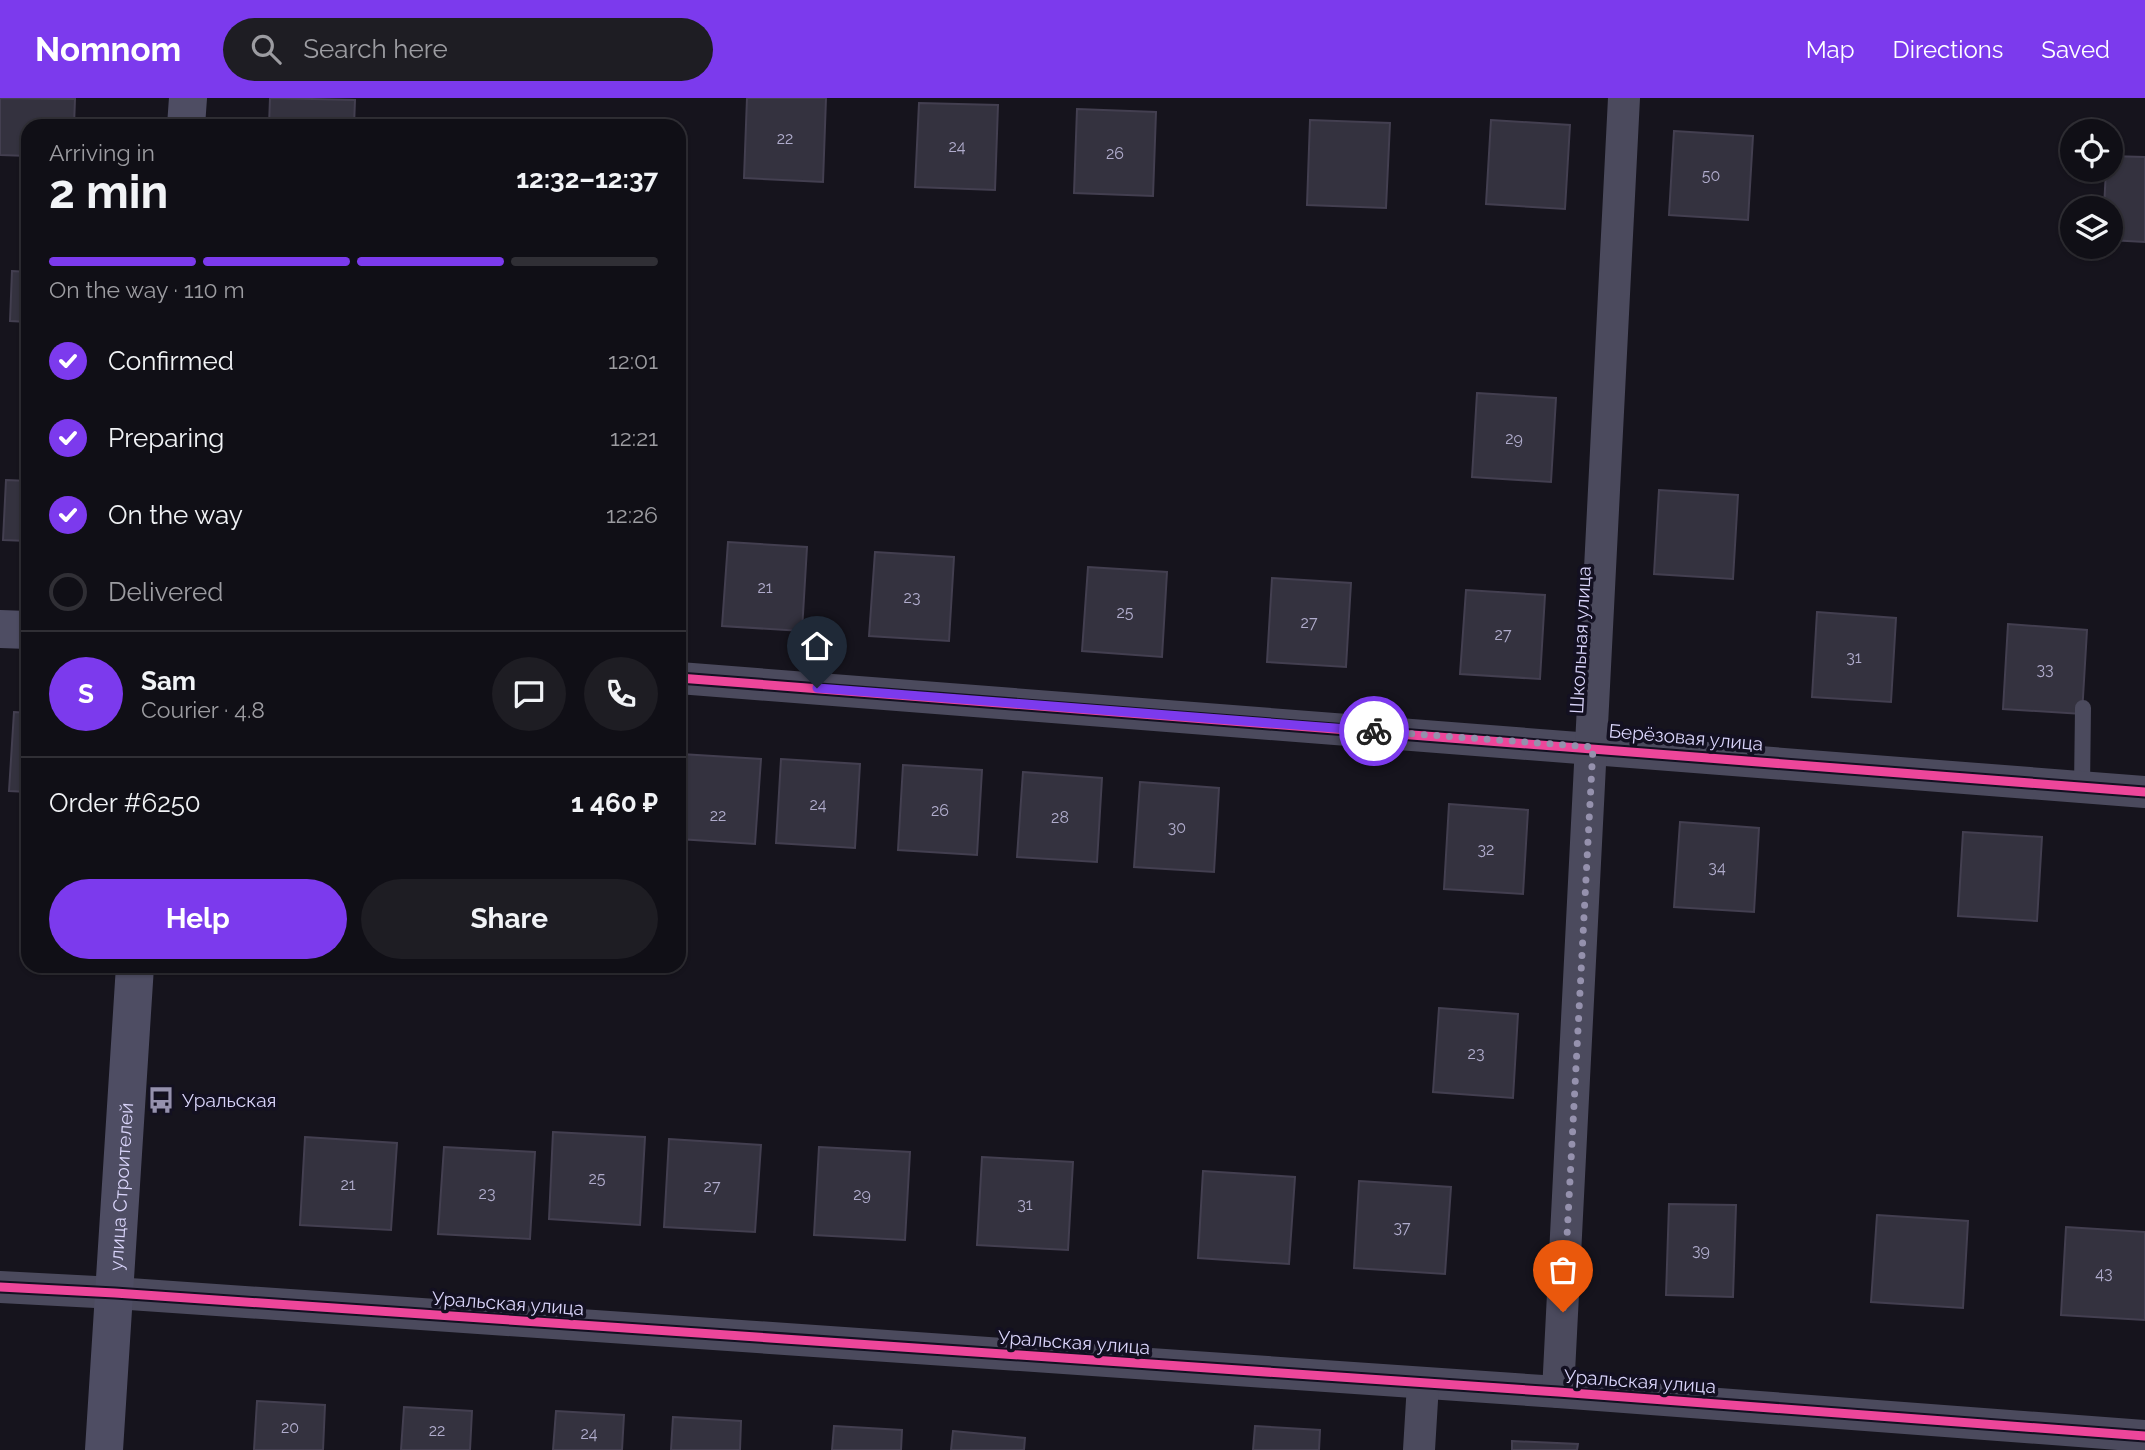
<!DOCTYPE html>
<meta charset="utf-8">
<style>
body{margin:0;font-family:Raleway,sans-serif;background:#1e1d23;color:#f1f3f6;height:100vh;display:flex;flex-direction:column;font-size:26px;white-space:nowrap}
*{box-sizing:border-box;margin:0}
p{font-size:23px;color:#9c9ca1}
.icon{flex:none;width:38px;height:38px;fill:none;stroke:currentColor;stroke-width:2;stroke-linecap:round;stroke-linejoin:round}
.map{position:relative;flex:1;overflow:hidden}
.drawer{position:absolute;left:21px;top:21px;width:665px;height:854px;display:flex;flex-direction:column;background:#100f16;border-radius:21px;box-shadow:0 2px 5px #0004,0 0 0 2px #302f35}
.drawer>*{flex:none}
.fabs{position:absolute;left:2060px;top:21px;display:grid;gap:14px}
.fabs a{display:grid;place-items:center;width:63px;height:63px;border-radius:50%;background:#100f16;box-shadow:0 2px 5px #0004,0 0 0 2px #302f35;font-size:35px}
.pin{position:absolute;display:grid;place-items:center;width:60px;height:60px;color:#fff;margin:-72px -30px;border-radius:50% 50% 50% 0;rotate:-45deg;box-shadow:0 0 7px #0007}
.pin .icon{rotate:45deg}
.courier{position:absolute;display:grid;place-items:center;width:70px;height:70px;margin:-35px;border:5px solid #7c3aed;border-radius:50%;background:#fff;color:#222;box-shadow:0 2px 9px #0007}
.head em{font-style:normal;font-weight:700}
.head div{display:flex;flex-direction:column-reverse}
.head{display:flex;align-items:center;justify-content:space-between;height:119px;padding:0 28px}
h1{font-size:46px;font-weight:700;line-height:52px}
.bar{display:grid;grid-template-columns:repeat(4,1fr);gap:10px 7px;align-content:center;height:84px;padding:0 28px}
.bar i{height:9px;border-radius:5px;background:#302f35}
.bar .current{background:#7c3aed}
.bar p{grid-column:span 4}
.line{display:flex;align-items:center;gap:18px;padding:0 28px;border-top:2px solid #302f35}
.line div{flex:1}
.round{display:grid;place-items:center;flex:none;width:74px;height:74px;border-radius:37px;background:#1e1d23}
ol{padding:0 28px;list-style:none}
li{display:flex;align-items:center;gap:21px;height:77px}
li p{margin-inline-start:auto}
li .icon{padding:7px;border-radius:50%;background:#7c3aed;color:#fff;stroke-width:4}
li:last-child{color:#9c9ca1}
li i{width:38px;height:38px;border:4px solid #302f35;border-radius:50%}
.primary-button{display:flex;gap:14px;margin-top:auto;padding:14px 28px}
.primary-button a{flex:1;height:80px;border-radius:42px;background:#7c3aed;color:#fff;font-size:28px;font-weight:700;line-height:80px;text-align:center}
.primary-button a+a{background:#1e1d23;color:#f1f3f6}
header{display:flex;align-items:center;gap:42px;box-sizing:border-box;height:98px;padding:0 35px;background:#7c3aed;color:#fff}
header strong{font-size:33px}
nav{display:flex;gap:38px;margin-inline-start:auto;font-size:24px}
.search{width:490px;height:63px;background:#1e1d23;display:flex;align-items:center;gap:18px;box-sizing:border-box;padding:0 24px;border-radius:38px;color:#9c9ca1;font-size:26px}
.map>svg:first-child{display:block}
</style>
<header>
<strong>Nomnom</strong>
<div class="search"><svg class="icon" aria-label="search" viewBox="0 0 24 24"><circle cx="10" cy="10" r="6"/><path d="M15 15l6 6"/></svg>Search here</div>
<nav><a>Map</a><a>Directions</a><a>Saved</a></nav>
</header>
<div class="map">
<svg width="2145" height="1352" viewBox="0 0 2145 1352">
<rect width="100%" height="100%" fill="#16141d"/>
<g fill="#34323f" stroke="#433f50" stroke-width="2">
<path d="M0 0 75 1 74 28H28V58L0 57Z"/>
<path d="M270 0 355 2 354 28H269Z"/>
<path d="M747 0H826L823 84 744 80Z"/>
<path d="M919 5 998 7 995 92 915 89Z"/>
<path d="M1077 11 1156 14 1153 98 1074 95Z"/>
<path d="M485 22 563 25V28H484Z"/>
<path d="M1310 22 1390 25 1386 110 1307 107Z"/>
<path d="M1491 22 1570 27 1565 111 1486 106Z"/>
<path d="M1674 33 1753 38 1748 122 1669 117Z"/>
<path d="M2110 58 2145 59V144L2110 142V110H2104L2106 72H2110Z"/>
<path d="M12 173 28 174V224L10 223Z"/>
<path d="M1477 295 1556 300 1551 384 1472 379Z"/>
<path d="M6 382 28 383V443L3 442Z"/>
<path d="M1659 392 1738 397 1733 481 1654 476Z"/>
<path d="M728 444 807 449 802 533 722 528Z"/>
<path d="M875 454 954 459 949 543 869 538Z"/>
<path d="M1088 469 1167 474 1162 559 1082 553Z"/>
<path d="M1272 480 1351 485 1346 569 1267 564Z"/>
<path d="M1466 492 1545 497 1540 581 1460 576Z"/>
<path d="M1817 514 1896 520 1891 604 1812 599Z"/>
<path d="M2008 526 2087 532 2082 616 2003 611Z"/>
<path d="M14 614 28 615V694L9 693Z"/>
<path d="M681 656 761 661 755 746 679 741Z"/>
<path d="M781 661 860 666 855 750 776 745Z"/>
<path d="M903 667 982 672 977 757 898 752Z"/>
<path d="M1023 674 1102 680 1097 764 1017 759Z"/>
<path d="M1140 684 1219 690 1214 774 1134 769Z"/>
<path d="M1449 706 1528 712 1523 796 1444 791Z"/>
<path d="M1680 724 1759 730 1754 814 1674 809Z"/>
<path d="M1963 734 2042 739 2037 823 1958 818Z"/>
<path d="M1439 910 1518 916 1513 1000 1433 994Z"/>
<path d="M553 1034 645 1039 640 1127 549 1121Z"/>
<path d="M305 1039 397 1045 391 1132 300 1127Z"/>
<path d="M669 1041 761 1047 755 1134 664 1129Z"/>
<path d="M444 1049 535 1054 530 1141 438 1136Z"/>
<path d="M819 1049 910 1054 905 1142 814 1137Z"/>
<path d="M982 1059 1073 1064 1068 1152 977 1147Z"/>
<path d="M1203 1073 1295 1079 1289 1166 1198 1160Z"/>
<path d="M1359 1083 1451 1089 1445 1176 1354 1170Z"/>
<path d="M1669 1106 1736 1107 1733 1199 1666 1197Z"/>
<path d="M1877 1117 1968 1123 1963 1210 1871 1204Z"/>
<path d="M2066 1129 2145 1134V1222L2061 1217Z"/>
<path d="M257 1303 325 1307 323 1352H254Z"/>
<path d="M404 1309 472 1313 470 1352H401Z"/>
<path d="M556 1313 624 1317 622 1352H553Z"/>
<path d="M673 1319 741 1323 740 1352H671Z"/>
<path d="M834 1328 902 1332 901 1352H832Z"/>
<path d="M1255 1328 1320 1332 1319 1352H1253Z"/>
<path d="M953 1333 1025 1340 1024 1352H951Z"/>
<path d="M1512 1343 1578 1346 1577 1352H1512Z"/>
</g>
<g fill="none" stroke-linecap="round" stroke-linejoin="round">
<path stroke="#4b4a5d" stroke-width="16" d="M2082 689 2083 610"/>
<g stroke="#4b4a5d" stroke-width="32">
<path d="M679 580 2145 694"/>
<path d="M0 1189 115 1195 1558 1294 2145 1338"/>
<path d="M1558 1294 1624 0"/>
<path d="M1419 1352 1423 1286"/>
</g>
<g stroke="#4e4d63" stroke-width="38">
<path d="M186 28 188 0"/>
<path d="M0 531 28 532"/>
<path id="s1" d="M104 1352 135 868"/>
</g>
<defs>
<g id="cycleway">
<path d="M679 580 2145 694"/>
<path d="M0 1189 115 1195 1558 1294 2145 1338"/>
</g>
</defs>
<use href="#cycleway" stroke="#131021" stroke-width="13"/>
<use href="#cycleway" stroke="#ed469a" stroke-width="9"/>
</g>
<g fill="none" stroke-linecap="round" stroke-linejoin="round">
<path stroke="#9591ad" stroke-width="7" stroke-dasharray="0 12.6" d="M1374 633 1593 649 1563 1214"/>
<path stroke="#7c3aed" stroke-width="9" d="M817 590 1374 633"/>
</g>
<defs>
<symbol id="bus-bare" viewBox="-9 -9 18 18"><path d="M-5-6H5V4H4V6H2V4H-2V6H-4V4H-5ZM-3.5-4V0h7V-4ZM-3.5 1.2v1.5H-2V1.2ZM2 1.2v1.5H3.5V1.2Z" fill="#9591ad" stroke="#131021" stroke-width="2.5" paint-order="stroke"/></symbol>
</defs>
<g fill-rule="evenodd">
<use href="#bus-bare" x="142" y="983" width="38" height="38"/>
</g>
<g text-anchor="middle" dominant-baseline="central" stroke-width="7" stroke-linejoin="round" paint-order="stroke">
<g font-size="16" fill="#b0accc">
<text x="785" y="40">22</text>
<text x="957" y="48">24</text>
<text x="1115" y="55">26</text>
<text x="1711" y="77">50</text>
<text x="1514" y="340">29</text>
<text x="765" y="489">21</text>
<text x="912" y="499">23</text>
<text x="1125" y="514">25</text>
<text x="1309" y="524">27</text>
<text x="1503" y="536">27</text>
<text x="1854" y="559">31</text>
<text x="2045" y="571">33</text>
<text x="818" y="706">24</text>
<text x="940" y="712">26</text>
<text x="718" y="717">22</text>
<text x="1060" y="719">28</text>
<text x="1177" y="729">30</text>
<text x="1486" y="751">32</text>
<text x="1717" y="769">34</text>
<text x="1476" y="955">23</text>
<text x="597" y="1080">25</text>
<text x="348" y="1086">21</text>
<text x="712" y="1088">27</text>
<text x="487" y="1095">23</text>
<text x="862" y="1096">29</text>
<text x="1025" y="1106">31</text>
<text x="1402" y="1129">37</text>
<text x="1701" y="1152">39</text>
<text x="2104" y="1175">43</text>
<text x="290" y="1329">20</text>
<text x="437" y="1332">22</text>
<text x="589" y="1335">24</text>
</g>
<g font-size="19" fill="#dad5fb" stroke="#131021">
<text transform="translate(1580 542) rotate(-87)">Школьная улица</text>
<text transform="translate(1686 639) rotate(5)">Берёзовая улица</text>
<text stroke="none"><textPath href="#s1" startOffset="264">улица Строителей</textPath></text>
<text transform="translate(508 1205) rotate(4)">Уральская улица</text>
<text transform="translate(1074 1244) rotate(4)">Уральская улица</text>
<text transform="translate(1640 1283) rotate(4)">Уральская улица</text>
</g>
<g font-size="19" fill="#dad5fb" stroke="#131021" text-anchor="start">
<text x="182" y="1002">Уральская</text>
</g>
</g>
</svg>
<div class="fabs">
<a><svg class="icon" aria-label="locate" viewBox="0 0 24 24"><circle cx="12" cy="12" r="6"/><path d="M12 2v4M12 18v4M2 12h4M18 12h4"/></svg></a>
<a><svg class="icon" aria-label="layers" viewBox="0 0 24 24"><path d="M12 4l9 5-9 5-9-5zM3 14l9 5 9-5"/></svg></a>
</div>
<div class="pin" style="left:1563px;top:1214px;background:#ea580c"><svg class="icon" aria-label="bag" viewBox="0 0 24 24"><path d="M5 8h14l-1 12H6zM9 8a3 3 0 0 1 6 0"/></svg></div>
<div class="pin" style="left:817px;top:590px;background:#1f2937"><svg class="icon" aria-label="home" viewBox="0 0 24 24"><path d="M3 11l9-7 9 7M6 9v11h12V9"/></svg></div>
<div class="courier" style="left:1374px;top:633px"><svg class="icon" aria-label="bike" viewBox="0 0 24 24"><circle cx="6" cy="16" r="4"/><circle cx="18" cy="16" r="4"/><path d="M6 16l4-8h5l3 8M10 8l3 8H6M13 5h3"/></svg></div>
<section class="drawer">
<div class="head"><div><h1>2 min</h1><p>Arriving in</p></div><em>12:32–12:37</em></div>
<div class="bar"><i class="current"></i><i class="current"></i><i class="current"></i><i></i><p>On the way · 110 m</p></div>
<ol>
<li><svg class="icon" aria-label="check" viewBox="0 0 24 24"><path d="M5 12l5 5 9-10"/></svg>Confirmed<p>12:01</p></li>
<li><svg class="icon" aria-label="check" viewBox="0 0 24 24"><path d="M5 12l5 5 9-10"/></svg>Preparing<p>12:21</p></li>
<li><svg class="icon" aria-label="check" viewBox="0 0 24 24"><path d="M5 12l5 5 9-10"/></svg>On the way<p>12:26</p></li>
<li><i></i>Delivered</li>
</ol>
<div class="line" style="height:126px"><b class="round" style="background:#7c3aed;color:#fff">S</b><div><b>Sam</b><p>Courier · 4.8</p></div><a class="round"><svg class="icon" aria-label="chat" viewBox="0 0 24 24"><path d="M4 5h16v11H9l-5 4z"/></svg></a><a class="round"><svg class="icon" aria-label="phone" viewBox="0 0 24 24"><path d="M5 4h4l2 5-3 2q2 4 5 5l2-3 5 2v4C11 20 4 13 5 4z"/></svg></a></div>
<div class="line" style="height:91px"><div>Order #6250</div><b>1 460 ₽</b></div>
<div class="primary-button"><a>Help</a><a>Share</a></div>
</section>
</div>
